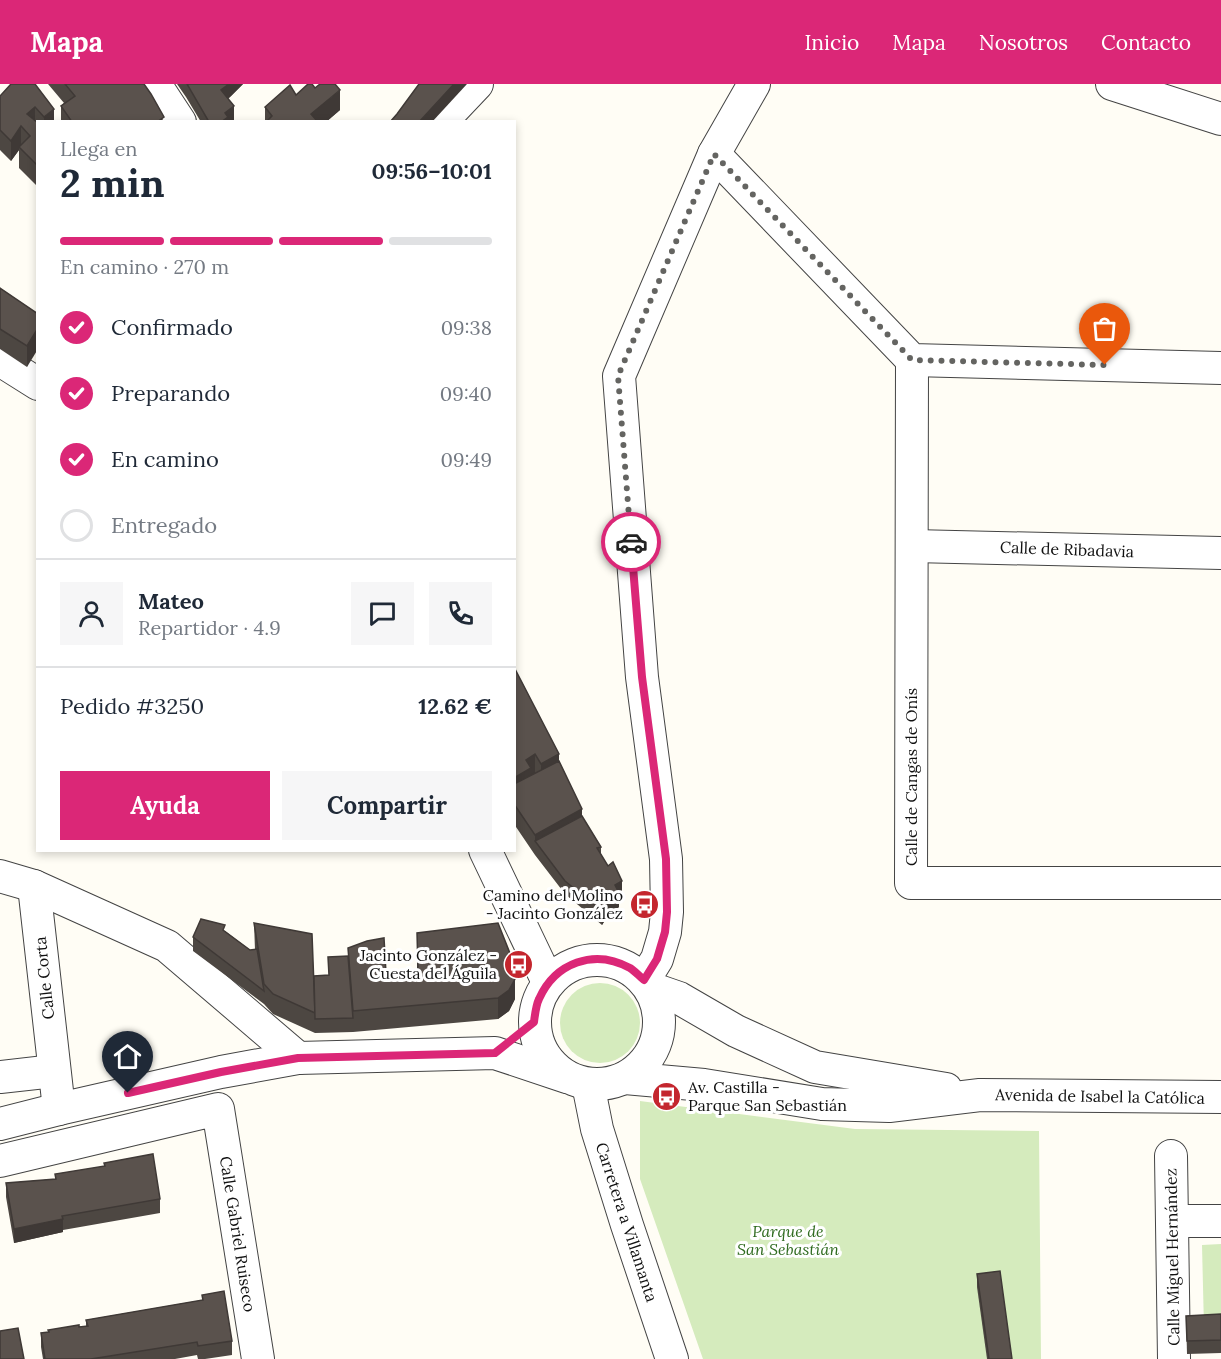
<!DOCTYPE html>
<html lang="es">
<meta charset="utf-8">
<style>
body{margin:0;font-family:Lora,serif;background:#f6f6f7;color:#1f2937;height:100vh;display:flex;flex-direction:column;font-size:22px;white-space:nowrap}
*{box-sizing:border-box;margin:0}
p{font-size:20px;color:#747a83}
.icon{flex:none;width:33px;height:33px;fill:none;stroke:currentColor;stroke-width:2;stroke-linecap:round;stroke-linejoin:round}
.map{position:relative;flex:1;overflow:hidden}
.panel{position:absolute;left:36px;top:36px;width:480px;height:732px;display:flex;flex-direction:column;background:#fff;border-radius:0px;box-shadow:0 3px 9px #0003}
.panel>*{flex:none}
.pin{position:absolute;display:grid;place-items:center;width:51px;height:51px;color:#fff;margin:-62px -26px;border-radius:50% 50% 50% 0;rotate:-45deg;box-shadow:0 0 6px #0007}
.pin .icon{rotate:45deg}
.courier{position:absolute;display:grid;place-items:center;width:60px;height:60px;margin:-30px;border:4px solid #db2777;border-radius:50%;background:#fff;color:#222;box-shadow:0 2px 8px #0007}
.summary em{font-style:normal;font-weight:700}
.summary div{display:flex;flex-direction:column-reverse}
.summary{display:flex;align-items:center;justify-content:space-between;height:102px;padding:0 24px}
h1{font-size:39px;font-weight:700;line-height:45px}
.bar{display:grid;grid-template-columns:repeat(4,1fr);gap:9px 6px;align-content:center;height:72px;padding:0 24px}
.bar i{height:8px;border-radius:4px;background:#e0e1e3}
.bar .active{background:#db2777}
.bar p{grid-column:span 4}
.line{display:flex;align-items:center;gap:15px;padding:0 24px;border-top:2px solid #e0e1e3}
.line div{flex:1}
.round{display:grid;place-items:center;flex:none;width:63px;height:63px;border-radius:0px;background:#f6f6f7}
ol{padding:0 24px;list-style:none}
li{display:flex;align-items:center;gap:18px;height:66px}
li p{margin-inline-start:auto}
li .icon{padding:6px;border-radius:50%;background:#db2777;color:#fff;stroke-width:4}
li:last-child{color:#747a83}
li i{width:33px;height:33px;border:3px solid #e0e1e3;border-radius:50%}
.button{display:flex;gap:12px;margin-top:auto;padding:12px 24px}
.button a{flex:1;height:69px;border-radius:0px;background:#db2777;color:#fff;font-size:24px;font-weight:700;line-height:69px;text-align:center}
.button a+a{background:#f6f6f7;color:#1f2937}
header{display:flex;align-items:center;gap:36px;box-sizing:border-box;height:84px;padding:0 30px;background:#db2777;color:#fff}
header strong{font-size:28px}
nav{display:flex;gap:33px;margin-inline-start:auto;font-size:21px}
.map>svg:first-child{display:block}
</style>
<header>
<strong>Mapa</strong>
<nav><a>Inicio</a><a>Mapa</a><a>Nosotros</a><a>Contacto</a></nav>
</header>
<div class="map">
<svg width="1221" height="1275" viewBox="0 0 1221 1275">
<rect width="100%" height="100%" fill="#fffdf5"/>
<g fill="#d5ebbd">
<circle cx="600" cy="939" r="40"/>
<path d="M640 1017 855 1045 1039 1047 1041 1275H703L640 1095Z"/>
<path d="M1221 1160V1243L1204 1244 1202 1161Z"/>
</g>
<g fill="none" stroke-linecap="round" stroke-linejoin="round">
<defs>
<g id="minor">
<path d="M155 0 180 38"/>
<path d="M1112 0 1221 35"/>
<path d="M441 38 477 0"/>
<path d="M714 70 912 276 1221 284"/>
<path d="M0 276 38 300"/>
<path d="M912 276 911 799H1221"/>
<path d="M913 462 1221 469"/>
<path d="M485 766 548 898"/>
<path d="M0 792 34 802 167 862 298 974"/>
<path d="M34 802 59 1025"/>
<circle cx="597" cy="938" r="62"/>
<path d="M644 896 657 875 665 848 667 828 666 775 642 593 619 292 714 70 754 0"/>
<path d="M650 904 679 914 736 947 815 983 946 1005"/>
<path d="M0 993 54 987"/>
<path d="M625 994 704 1001 822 1020 889 1022 980 1011 1221 1013"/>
<path d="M588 1000 597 1045 627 1141 672 1275"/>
<path d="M0 1040 59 1025 221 988 298 974 495 969 567 993"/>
<path d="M1171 1072 1174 1275"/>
<path d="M0 1077 218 1025 258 1275"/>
<path d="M1173 1137H1221"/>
</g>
</defs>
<use href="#minor" stroke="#444" stroke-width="34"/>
<use href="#minor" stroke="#fff" stroke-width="32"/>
</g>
<g fill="#4d4742">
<path d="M11 0 54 38H38V103L19 84V66L11 77 0 66V12Z"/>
<path d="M48 0H144L164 38H61V22L64 19Z"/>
<path d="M177 0H243L228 15 234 36 232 38H201L186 13Z"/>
<path d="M315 4 340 26 326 38H265V23Z"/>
<path d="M0 204 38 230 27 283 0 265Z"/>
<path d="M514 583 559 677 582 732 601 763V770L622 810 619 812V823L609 830 602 841 565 810 535 771 514 740Z"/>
<path d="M254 839 314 892 329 891 328 873 348 872V864L386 889 417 887V849L515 882V915L509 927 498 935 353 948 315 949 273 930 264 920 193 867V853L225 847 250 866H255Z"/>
<path d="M104 1079 160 1115V1129L63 1146V1148L14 1159 6 1113V1099L55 1095 104 1082Z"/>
<path d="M977 1190 1012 1275H987L977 1203Z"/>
<path d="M202 1211 232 1257V1271L205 1275H198L197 1271 175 1275H43L41 1263V1249L86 1242V1236L202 1216Z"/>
<path d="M1221 1230V1269L1187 1270 1186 1232Z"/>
</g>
<g fill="#3f3936">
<path d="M229 0H243L231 12 221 20V6Z"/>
<path d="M454 0H467L432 38H419Z"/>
<path d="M340 6V26L326 38H311V30Z"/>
<path d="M234 22V36L232 38H221L225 29Z"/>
<path d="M35 23V44L27 30Z"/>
<path d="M54 25V38H44V33Z"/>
<path d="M21 42V63H19V66L11 77V57Z"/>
<path d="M38 244V265L27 283V262Z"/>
<path d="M535 670V697L515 720 514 694 526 676Z"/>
<path d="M559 670V697L541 706V680Z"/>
<path d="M582 725V746L535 757V751Z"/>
<path d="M622 797V810L619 812V823L609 830 602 841V827L609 816 615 801Z"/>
<path d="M515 895V915L509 927 498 935V914Z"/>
<path d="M63 1135V1148L14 1159V1145Z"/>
</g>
<g fill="#5a524d" stroke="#3f3936" stroke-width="1.5">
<path d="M11 0H35L54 25 44 33 35 23 27 30 38 39V82L19 63 30 52 21 42 11 57 0 46V12Z"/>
<path d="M65 0H144L151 10 164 33 157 38H72L61 22 75 12Z"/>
<path d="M187 0H229L221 6 234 22 225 29 228 33 221 38H209Z"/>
<path d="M308 0H312L315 4 320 0H335L340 6 311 30 318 38H266L272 32 265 23 290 1 296 11Z"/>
<path d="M419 0H454L419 38H390L397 30Z"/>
<path d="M0 204 38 230V244L27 262 0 245Z"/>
<path d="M514 583 559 670 541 680 535 670 526 676 531 684 514 694Z"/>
<path d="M559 677 582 725 535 751 514 720V700Z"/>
<path d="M582 732 601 763 597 764 608 782 613 778 622 797 615 801 619 809 609 816 602 827 565 797 535 757Z"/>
<path d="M201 835 225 841 223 846 250 866 257 865 264 907 193 853Z"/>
<path d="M254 839 312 850 315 929 273 910 264 900Z"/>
<path d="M498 839 515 882V895L509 906 498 914 353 927 348 864 367 857 384 854 386 889 418 887 417 849Z"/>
<path d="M348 872 353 934 315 935 314 892 329 891 328 873Z"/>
<path d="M153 1070 160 1115 62 1132 63 1135 14 1145 6 1099 56 1095 55 1090 105 1082 104 1079Z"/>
<path d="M1000 1187 1012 1275H989L977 1190Z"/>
<path d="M224 1207 232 1257 198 1262 197 1258 91 1275H45L41 1249 49 1248 48 1246 79 1241V1243L88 1242 86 1236 203 1216 202 1211Z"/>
<path d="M1221 1230V1256L1187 1257 1186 1232Z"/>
<path d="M18 1244 24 1275H0V1247Z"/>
</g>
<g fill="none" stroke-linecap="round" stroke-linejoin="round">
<path stroke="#646461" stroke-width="6" stroke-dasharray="0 10.8" d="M631 458 618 292 714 70 912 276 1105 281"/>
<path stroke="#db2777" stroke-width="8" d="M128 1009 221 988 298 974 495 969 534 938C535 930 536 921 539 915 555 879 594 864 630 884 635 887 639 892 644 896L657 875 665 848 667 828 666 775 642 593 631 458"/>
</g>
<defs>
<symbol id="bus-disc" viewBox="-11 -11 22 22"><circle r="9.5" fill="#c4262e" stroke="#fff"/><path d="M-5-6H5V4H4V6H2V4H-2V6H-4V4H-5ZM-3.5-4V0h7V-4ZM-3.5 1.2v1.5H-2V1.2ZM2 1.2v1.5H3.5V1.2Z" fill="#fff"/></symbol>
</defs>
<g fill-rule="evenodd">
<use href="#bus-disc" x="628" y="804" width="33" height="33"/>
<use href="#bus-disc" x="502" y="864" width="33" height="33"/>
<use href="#bus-disc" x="650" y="996" width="33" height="33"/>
</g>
<g text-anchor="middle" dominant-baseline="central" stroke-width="6" stroke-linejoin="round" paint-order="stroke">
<g font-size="16" fill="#111" stroke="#fff">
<text transform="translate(1067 465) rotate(2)">Calle de Ribadavia</text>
<text transform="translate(911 693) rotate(-90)">Calle de Cangas de Onís</text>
<text transform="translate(44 894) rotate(-96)">Calle Corta</text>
<text transform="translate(1100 1012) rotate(1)">Avenida de Isabel la Católica</text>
<text transform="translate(627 1138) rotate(72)">Carretera a Villamanta</text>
<text transform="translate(238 1150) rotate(81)">Calle Gabriel Ruiseco</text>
<text transform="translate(1172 1173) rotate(-91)">Calle Miguel Hernández</text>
</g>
<g font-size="16" fill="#111" stroke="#fff" text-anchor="end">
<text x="623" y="811">Camino del Molino<tspan x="623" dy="18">- Jacinto González</tspan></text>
<text x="497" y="871">Jacinto González -<tspan x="497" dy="18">Cuesta del Águila</tspan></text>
<text x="688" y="1003" text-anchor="start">Av. Castilla -<tspan x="688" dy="18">Parque San Sebastián</tspan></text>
</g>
<g font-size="16" font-style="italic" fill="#2f6b1f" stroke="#fff">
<text x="788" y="1147">Parque de<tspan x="788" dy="18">San Sebastián</tspan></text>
</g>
</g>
</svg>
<div class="pin" style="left:1105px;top:281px;background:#ea580c"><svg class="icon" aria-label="bag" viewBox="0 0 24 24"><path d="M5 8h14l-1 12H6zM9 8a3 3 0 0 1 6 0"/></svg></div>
<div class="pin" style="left:128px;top:1009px;background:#1f2937"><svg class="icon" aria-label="home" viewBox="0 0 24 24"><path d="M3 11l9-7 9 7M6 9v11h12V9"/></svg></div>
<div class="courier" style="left:631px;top:458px"><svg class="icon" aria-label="car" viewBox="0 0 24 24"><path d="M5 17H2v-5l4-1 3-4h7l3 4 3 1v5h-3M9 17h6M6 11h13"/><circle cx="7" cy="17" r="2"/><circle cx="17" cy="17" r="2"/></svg></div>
<section class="panel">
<div class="summary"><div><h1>2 min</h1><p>Llega en</p></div><em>09:56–10:01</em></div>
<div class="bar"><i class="active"></i><i class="active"></i><i class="active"></i><i></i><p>En camino · 270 m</p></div>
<ol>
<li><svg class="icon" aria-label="check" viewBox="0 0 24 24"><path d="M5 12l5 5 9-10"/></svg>Confirmado<p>09:38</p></li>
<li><svg class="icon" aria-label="check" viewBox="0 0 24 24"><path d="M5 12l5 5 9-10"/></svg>Preparando<p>09:40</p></li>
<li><svg class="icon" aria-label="check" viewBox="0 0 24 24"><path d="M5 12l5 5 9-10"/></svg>En camino<p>09:49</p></li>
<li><i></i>Entregado</li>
</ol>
<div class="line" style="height:108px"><a class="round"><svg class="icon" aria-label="person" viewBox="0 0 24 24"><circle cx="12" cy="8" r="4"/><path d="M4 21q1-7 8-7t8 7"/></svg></a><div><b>Mateo</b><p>Repartidor · 4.9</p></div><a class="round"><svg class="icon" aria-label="chat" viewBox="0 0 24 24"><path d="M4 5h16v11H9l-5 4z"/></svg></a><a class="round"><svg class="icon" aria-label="phone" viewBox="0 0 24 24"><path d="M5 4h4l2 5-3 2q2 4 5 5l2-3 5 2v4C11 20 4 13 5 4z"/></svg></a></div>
<div class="line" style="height:78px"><div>Pedido #3250</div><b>12.62 €</b></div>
<div class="button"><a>Ayuda</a><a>Compartir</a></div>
</section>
</div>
